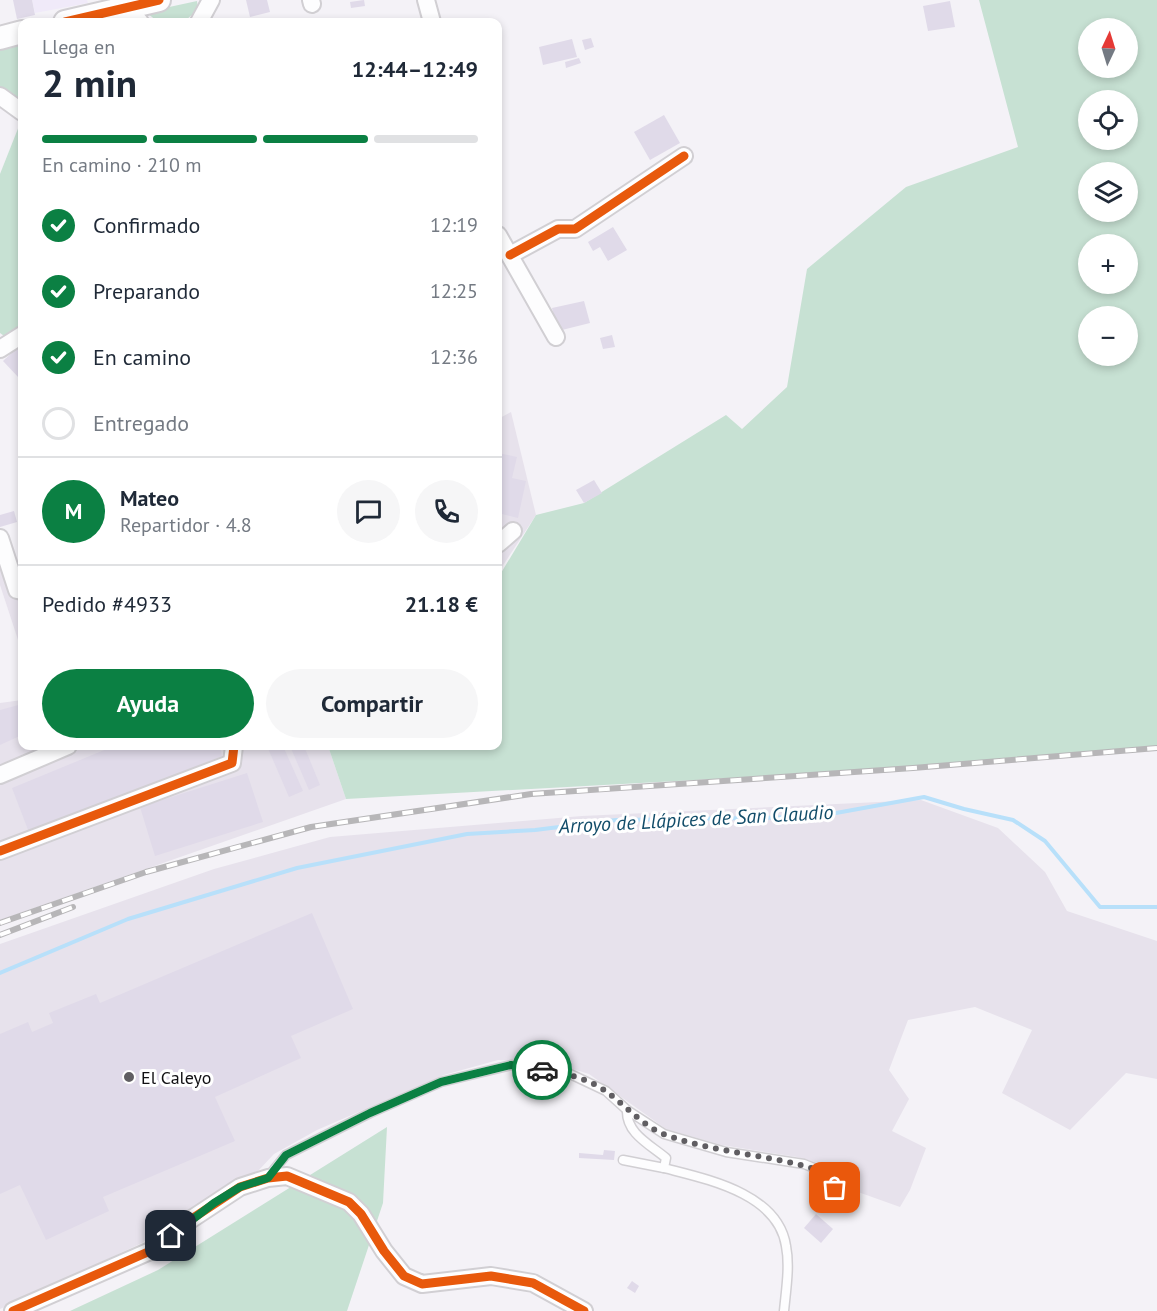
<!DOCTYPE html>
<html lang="es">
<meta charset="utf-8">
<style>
body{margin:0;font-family:"PT Sans",sans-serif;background:#f6f6f7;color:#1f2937;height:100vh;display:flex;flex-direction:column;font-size:22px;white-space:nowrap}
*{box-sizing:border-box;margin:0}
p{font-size:20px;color:#747a83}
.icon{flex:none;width:33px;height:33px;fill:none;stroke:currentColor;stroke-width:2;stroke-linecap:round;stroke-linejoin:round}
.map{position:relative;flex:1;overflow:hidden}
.details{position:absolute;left:18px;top:18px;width:484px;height:732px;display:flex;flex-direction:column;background:#fff;border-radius:12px;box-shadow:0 3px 9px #0003}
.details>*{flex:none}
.needle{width:39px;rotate:4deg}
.fabs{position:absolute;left:1078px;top:18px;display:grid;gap:12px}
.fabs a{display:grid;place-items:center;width:60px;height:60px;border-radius:50%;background:#fff;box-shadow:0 3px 9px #0003;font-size:30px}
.pin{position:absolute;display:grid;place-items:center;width:51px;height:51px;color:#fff;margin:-26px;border-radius:12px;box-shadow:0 3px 9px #0006}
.courier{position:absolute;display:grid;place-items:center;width:60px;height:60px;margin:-30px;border:4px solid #0b8043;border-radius:50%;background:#fff;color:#222;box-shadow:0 2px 8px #0007}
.head em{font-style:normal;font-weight:700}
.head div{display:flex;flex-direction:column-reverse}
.head{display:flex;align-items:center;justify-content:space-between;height:102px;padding:0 24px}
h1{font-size:39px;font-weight:700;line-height:45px}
.bar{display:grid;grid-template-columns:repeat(4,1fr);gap:9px 6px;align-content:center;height:72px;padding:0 24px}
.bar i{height:8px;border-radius:4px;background:#e0e1e3}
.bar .current{background:#0b8043}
.bar p{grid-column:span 4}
.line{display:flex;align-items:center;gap:15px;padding:0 24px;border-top:2px solid #e0e1e3}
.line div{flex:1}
.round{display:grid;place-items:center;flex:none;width:63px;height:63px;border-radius:32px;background:#f6f6f7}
ol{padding:0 24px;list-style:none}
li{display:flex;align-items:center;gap:18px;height:66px}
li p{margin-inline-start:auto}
li .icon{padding:6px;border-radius:50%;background:#0b8043;color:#fff;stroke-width:4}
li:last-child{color:#747a83}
li i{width:33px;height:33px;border:3px solid #e0e1e3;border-radius:50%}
.button{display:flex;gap:12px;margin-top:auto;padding:12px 24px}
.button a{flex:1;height:69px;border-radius:36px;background:#0b8043;color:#fff;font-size:24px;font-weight:700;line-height:69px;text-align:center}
.button a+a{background:#f6f6f7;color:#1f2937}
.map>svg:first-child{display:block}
</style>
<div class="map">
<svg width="1157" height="1311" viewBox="0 0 1157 1311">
<rect width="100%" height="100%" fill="#f4f2f7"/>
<g fill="#e7e2ec">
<path d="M511 412 536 515 498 573V419Z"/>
<path d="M0 562 22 565V652L0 585Z"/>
<path d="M22 700V746H328L346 799 0 920V703Z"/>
<path d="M921 800 998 828 1045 872 1067 911 1157 941V1079L1126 1073 1070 1130 1002 1093 1032 1030 975 1007 908 1020 889 1070 909 1099 892 1131 926 1148 910 1190 900 1207 844 1187 832 1167 797 1157 722 1145 666 1129 589 1074 550 1062 498 1060 444 1075 317 1130 274 1154 258 1171 169 1223 142 1243 0 1309V944L214 869 330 837 582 816Z"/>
</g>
<path fill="#f0eaf9" d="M32 0H87L88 3 35 13Z"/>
<g fill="#c7e1d3" fill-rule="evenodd">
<path d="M979 0H1157V748L913 768 346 799 328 746H498V578L536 515 584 503 726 415 742 429 787 387 807 269 906 187 1018 147ZM1089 28H1128V68H1089ZM1089 100H1128V140H1089ZM1089 172H1128V212H1089ZM1089 244H1128V284H1089ZM1089 316H1128V356H1089Z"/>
<path d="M197 1 198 9 184 22H158L146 12Z"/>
<path d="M22 43V107L0 90V48Z"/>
<path d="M22 122V326L7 338 0 333V174L19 126Z"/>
<path d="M387 1127 383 1203 347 1311H70L158 1270Z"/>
</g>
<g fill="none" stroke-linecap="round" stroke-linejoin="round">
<path stroke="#b8e0fa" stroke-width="4" d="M0 973 128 919 297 868 467 834 535 830 616 820 814 817 924 797 964 809 1013 820 1045 841 1100 907H1157"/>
</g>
<g fill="#e0dae9">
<path d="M13 0H32L35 15 17 19Z"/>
<path d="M246 0H267L270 12 250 17Z"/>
<path d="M364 0 365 6 351 8 350 2Z"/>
<path d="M950 1 955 27 928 31 923 6Z"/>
<path d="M591 38 594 47 585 50 582 40Z"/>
<path d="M572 39 577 57 543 65 539 47Z"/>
<path d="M579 58 581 63 566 68 565 62Z"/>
<path d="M664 115 680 143 650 160 634 132Z"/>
<path d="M613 227 627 250 608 261 600 247 593 251 588 242Z"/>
<path d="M584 301 590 323 558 331 552 308Z"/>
<path d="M612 335 615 347 603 349 600 338Z"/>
<path d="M17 348 22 353V375L19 378 3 361Z"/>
<path d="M498 453 517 457 512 478 526 481 518 518 498 513Z"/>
<path d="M594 480 602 493 584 503 576 490Z"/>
<path d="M14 511 17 522 0 527V515Z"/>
<path d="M22 704V735L0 745V710Z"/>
<path d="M114 746H220L222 756 30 835 12 788Z"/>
<path d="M267 746H283L303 791 289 797Z"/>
<path d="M290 746H304L320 785 309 790Z"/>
<path d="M247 773 263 822 155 856 140 807Z"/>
<path d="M312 913 353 1009 291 1036 301 1058 215 1097 235 1141 103 1197 109 1211 46 1240 20 1185 0 1194V1034L28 1022 32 1032 53 1023 49 1013 96 994 100 1003Z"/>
<path d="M604 1150 615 1151 614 1160 579 1158V1153L603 1155Z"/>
<path d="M816 1214 833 1229 821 1243 804 1228Z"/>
<path d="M632 1281 639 1286 635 1293 627 1288Z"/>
</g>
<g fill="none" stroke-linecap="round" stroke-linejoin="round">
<defs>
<g id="lane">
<path d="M627 1110C626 1133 649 1144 666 1158L664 1168C706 1179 778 1193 786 1246 790 1266 786 1290 784 1311"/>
<path d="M623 1160 664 1168"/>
<path d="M268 1177 286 1155 370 1113 441 1082 511 1065 568 1073 606 1091 627 1110 664 1134 726 1152 804 1164 832 1175 835 1188 830 1207"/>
</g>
<g id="street">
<path d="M311 0 312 4"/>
<path d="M426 0 432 22"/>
<path d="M128 8 140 22"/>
<path d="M199 22 211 0"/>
<path d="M0 96 22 112"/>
<path d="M498 235 556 337"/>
<path d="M510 255 558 229H575L684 156"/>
<path d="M0 349 22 335"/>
<path d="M0 538 17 590 22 591"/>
<path d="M498 544 513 531"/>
<path d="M0 775 68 746"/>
<path d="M0 851 232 763 234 746"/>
<path d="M13 1311 157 1248 184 1224 240 1187 268 1178 287 1176 349 1202 361 1214 384 1251 404 1276 422 1284 491 1276 533 1283 584 1311"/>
</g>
<g id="secondary">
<path d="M65 22 159 0"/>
<path d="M0 38 22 32"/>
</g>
</defs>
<use href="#lane" stroke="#d1cfd3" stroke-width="11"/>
<use href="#street" stroke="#d1cfd3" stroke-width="20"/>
<use href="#secondary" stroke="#d1cfd3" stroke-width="26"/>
<use href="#lane" stroke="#fdfdfe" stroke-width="8"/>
<use href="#street" stroke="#fdfdfe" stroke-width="16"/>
<use href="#secondary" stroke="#fdfdfe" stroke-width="22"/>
<defs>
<g id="rail">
<path d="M0 923 146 872 311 827 531 794 913 768 1157 748"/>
<path d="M0 935 73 907"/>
</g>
</defs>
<use href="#rail" stroke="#b7b6b8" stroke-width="6"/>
<use href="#rail" stroke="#fff" stroke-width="4" stroke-dasharray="11" stroke-linecap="butt"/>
<defs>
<g id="cycleway">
<path d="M65 22 159 0"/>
<path d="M510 255 558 229H575L684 156"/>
<path d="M0 851 232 763 234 746"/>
<path d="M13 1311 157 1248 184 1224 240 1187 268 1178 287 1176 349 1202 361 1214 384 1251 404 1276 422 1284 491 1276 533 1283 584 1311"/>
</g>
</defs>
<use href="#cycleway" stroke="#fff" stroke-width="13"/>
<use href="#cycleway" stroke="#e8590c" stroke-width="9"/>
</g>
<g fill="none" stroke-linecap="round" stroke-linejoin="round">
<path stroke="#605e62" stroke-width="6" stroke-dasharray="0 10.8" d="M542 1070C565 1073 588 1078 607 1092 626 1106 644 1127 666 1135 720 1155 778 1154 832 1175L835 1188"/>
<path stroke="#0b8043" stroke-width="8" d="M171 1236 214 1203 240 1187 268 1178 286 1155 370 1113 441 1082 511 1065 542 1070"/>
</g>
<circle fill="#605e62" stroke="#fff" stroke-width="2" cx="129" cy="1077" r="6"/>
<g text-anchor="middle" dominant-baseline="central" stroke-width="6" stroke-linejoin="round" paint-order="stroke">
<g font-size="18" fill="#100f12" stroke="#fff" text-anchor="start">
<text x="141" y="1077">El Caleyo</text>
</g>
<g font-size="20" font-style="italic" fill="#114c69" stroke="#fff">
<text transform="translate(696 819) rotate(-3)">Arroyo de Llápices de San Claudio</text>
</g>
</g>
</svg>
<div class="fabs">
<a><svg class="needle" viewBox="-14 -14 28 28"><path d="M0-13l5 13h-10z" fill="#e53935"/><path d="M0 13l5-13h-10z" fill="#747a83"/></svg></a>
<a><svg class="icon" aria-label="locate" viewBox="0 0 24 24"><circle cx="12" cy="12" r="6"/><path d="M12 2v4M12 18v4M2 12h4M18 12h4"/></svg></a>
<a><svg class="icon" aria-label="layers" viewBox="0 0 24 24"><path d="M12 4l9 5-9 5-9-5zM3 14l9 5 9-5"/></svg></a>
<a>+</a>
<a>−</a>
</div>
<div class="pin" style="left:835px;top:1188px;background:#ea580c"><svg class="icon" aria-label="bag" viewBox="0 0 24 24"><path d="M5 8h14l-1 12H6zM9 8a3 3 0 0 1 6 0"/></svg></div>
<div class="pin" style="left:171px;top:1236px;background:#1f2937"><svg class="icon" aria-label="home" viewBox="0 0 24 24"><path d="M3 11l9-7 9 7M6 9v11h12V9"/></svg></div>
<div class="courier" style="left:542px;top:1070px"><svg class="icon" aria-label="car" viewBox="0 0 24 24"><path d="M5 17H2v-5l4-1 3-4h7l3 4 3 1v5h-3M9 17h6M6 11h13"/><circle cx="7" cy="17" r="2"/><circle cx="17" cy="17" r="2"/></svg></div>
<section class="details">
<div class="head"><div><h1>2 min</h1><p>Llega en</p></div><em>12:44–12:49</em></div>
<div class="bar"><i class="current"></i><i class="current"></i><i class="current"></i><i></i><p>En camino · 210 m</p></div>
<ol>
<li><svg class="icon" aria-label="check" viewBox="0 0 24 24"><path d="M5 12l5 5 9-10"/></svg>Confirmado<p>12:19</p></li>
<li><svg class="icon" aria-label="check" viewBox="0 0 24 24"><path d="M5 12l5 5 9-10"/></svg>Preparando<p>12:25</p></li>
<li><svg class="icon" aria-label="check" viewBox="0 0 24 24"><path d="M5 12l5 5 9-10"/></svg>En camino<p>12:36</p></li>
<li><i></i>Entregado</li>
</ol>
<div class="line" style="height:108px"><b class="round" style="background:#0b8043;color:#fff">M</b><div><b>Mateo</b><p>Repartidor · 4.8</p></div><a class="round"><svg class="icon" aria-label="chat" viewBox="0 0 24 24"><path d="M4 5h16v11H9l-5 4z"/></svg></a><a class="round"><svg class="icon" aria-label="phone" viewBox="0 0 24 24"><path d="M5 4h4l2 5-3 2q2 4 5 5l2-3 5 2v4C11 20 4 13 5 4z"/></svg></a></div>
<div class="line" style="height:78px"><div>Pedido #4933</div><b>21.18 €</b></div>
<div class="button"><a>Ayuda</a><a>Compartir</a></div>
</section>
</div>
